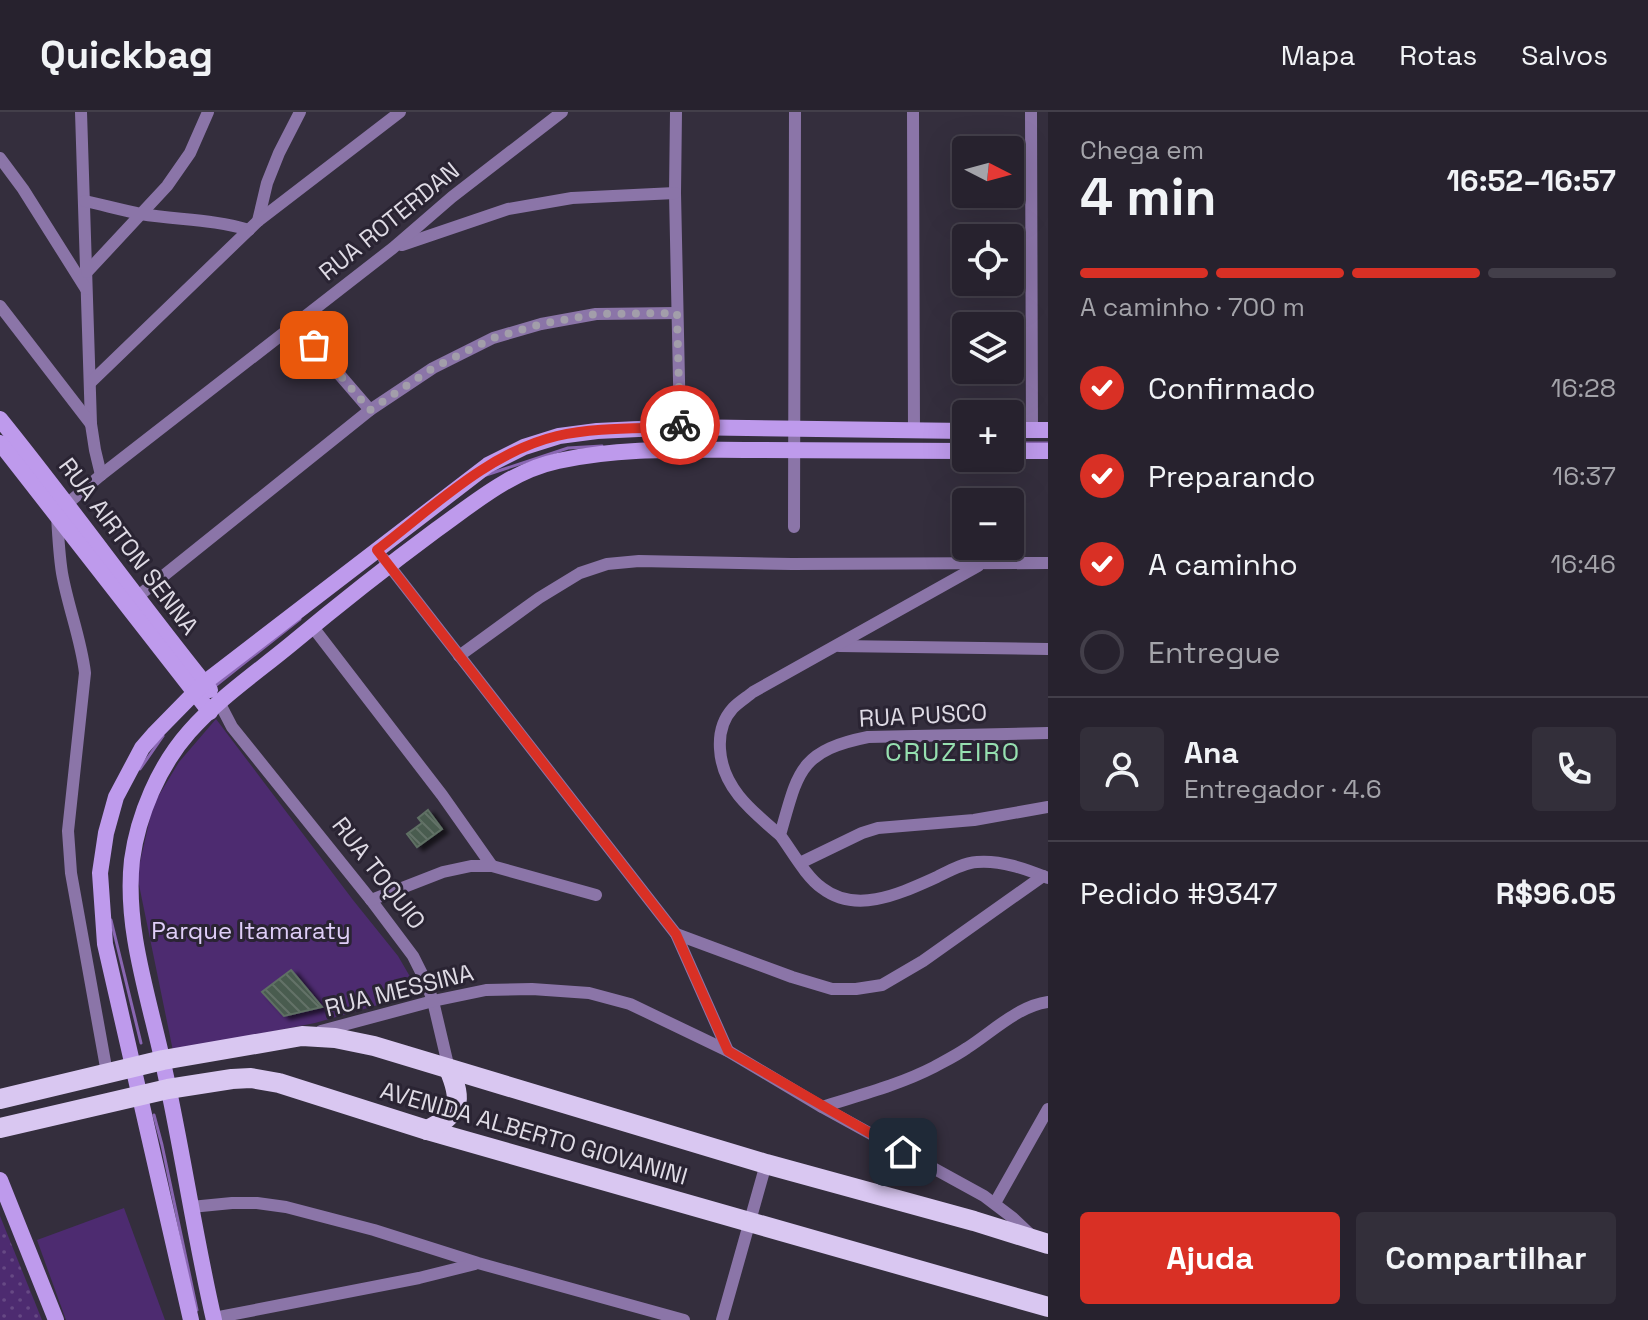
<!DOCTYPE html>
<html lang="pt">
<meta charset="utf-8">
<style>
body{margin:0;font-family:"Space Grotesk",sans-serif;background:#332f3a;color:#f1f3f6;height:100vh;display:flex;flex-direction:column;font-size:30px;white-space:nowrap}
*{box-sizing:border-box;margin:0}
p{font-size:26px;color:#a4a4aa}
.icon{flex:none;width:44px;height:44px;fill:none;stroke:currentColor;stroke-width:2;stroke-linecap:round;stroke-linejoin:round}
.map{position:relative;flex:1;overflow:hidden}
.side{display:flex;flex-direction:column;background:#27222e;width:600px}
.side>*{flex:none}
.needle{width:52px;rotate:96deg}
.controls{position:absolute;left:952px;top:24px;display:grid;gap:16px}
.controls a{display:grid;place-items:center;width:72px;height:72px;border-radius:8px;background:#27222e;box-shadow:0 8px 32px #0002,0 0 0 2px #433f4a;font-size:40px}
.pin{position:absolute;display:grid;place-items:center;width:68px;height:68px;color:#fff;margin:-34px;border-radius:16px;box-shadow:0 4px 12px #0006}
.courier{position:absolute;display:grid;place-items:center;width:80px;height:80px;margin:-40px;border:6px solid #d93025;border-radius:50%;background:#fff;color:#222;box-shadow:0 2px 10px #0007}
.summary em{font-style:normal;font-weight:700}
.summary div{display:flex;flex-direction:column-reverse}
.summary{display:flex;align-items:center;justify-content:space-between;height:136px;padding:0 32px}
h1{font-size:52px;font-weight:700;line-height:60px}
.bar{display:grid;grid-template-columns:repeat(4,1fr);gap:12px 8px;align-content:center;height:96px;padding:0 32px}
.bar i{height:10px;border-radius:6px;background:#433f4a}
.bar .active{background:#d93025}
.bar p{grid-column:span 4}
.line{display:flex;align-items:center;gap:20px;padding:0 32px;border-top:2px solid #433f4a}
.line div{flex:1}
.round{display:grid;place-items:center;flex:none;width:84px;height:84px;border-radius:8px;background:#332f3a}
ol{padding:0 32px;list-style:none}
li{display:flex;align-items:center;gap:24px;height:88px}
li p{margin-inline-start:auto}
li .icon{padding:8px;border-radius:50%;background:#d93025;color:#fff;stroke-width:4}
li:last-child{color:#a4a4aa}
li i{width:44px;height:44px;border:4px solid #433f4a;border-radius:50%}
.button{display:flex;gap:16px;margin-top:auto;padding:16px 32px}
.button a{flex:1;height:92px;border-radius:8px;background:#d93025;color:#fff;font-size:32px;font-weight:700;line-height:92px;text-align:center}
.button a+a{background:#332f3a;color:#f1f3f6}
header{display:flex;align-items:center;gap:48px;box-sizing:border-box;height:112px;padding:0 40px;background:#27222e;border-bottom:2px solid #433f4a}
header strong{font-size:38px}
nav{display:flex;gap:44px;margin-inline-start:auto;font-size:28px}
main{display:flex;flex:1;min-height:0}
.map>svg:first-child{display:block}
</style>
<header>
<strong>Quickbag</strong>
<nav><a>Mapa</a><a>Rotas</a><a>Salvos</a></nav>
</header>
<main>
<div class="map">
<svg width="1048" height="1208" viewBox="0 0 1048 1208">
<defs>
<pattern id="grass-dots" width="8" height="8" patternUnits="userSpaceOnUse" patternTransform="scale(2)"><rect width="8" height="8" fill="#4d2b70"/><path d="M2 2h.1M6 6h.1" fill="none" stroke="#664984" stroke-width="1.8" stroke-linecap="round"/></pattern>
<pattern id="building-back-hatch" width="6" height="6" patternUnits="userSpaceOnUse" patternTransform="scale(2)"><rect width="6" height="6" fill="#4a5b4f"/><path d="M-1 5l2 2M0 0l6 6M5-1l2 2" fill="none" stroke="#647268"/></pattern>
<filter id="shadow"><feDropShadow dx="6" dy="3.5" stdDeviation="2" flood-color="#0009"/></filter>
</defs>
<rect width="100%" height="100%" fill="#342e3d"/>
<path fill="url(#grass-dots)" d="M0 1104 42 1208H0Z"/>
<g fill="#4d2b70">
<path d="M216 607 353 788 398 844 412 868 413 883 315 911 173 939 137 763 153 693 179 650Z"/>
<path d="M124 1096 165 1208H66L37 1128Z"/>
</g>
<g fill="none" stroke-linecap="round" stroke-linejoin="round">
<g stroke="#8966b2" stroke-width="3">
<path d="M1010 331H1048"/>
<path d="M486 363 568 336 602 334"/>
<path d="M215 574 300 507"/>
<path d="M140 657 163 624"/>
<path d="M111 808 141 931"/>
<path d="M154 1003 162 1033 197 1198"/>
</g>
</g>
<g fill="url(#building-back-hatch)" stroke="#5e7064" stroke-width="2" filter="url(#shadow)">
<path d="M428 698 442 717 417 735 407 722 422 711 418 706Z"/>
<path d="M291 858 322 895 284 904 262 880Z"/>
</g>
<g fill="none" stroke-linecap="round" stroke-linejoin="round">
<g stroke="#8b75a8" stroke-width="12">
<path d="M81 0 91 312 95 338 101 363"/>
<path d="M676 0 675 81 680 315"/>
<path d="M913 0 914 319"/>
<path d="M1031 0 1032 318"/>
<path d="M0 46 23 77 86 177"/>
<path d="M85 89C103 93 122 98 141 102 177 108 214 107 249 118"/>
<path d="M258 109 267 71 279 41 300 0"/>
<path d="M402 133 508 97 572 86 675 81"/>
<path d="M87 160 167 74 190 41 208 0"/>
<path d="M0 194 91 312"/>
<path d="M295 211 370 298"/>
<path d="M90 271 258 109 400 0"/>
<path d="M794 415 795 0"/>
<path d="M384 447 676 822 728 939"/>
<path d="M137 485 370 298 433 256 493 226 541 212 596 202 677 201"/>
<path d="M312 514 442 683 492 754"/>
<path d="M839 534 1048 537"/>
<path d="M459 544 539 486 580 461 607 452 639 449 792 452 1048 451"/>
<path d="M219 590 232 615 371 788 413 844 426 870 433 889 449 957"/>
<path d="M1048 621 868 625C798 639 798 661 780 723 792 739 806 765 822 776 857 803 901 781 937 765 949 759 963 751 977 750 1001 748 1026 757 1048 766"/>
<path d="M780 723C753 700 722 676 720 637 719 622 722 608 733 596 739 590 747 585 753 580L978 454"/>
<path d="M800 751 862 721 878 716 974 708 1048 695"/>
<path d="M371 788 443 760 471 754H492L596 783"/>
<path d="M676 822 792 865 832 877H856L882 873 923 849 1043 764"/>
<path d="M321 919 433 889 486 878 532 877 589 881 630 892 728 939 822 995 984 1084 1013 1106 1032 1124"/>
<path d="M107 961 71 761 68 719 85 561C81 527 68 495 62 461 59 442 58 422 57 403L67 392 101 363 393 136 452 85 562 0"/>
<path d="M822 995C860 983 899 973 934 955 945 949 957 943 967 936 992 920 1018 894 1048 890"/>
<path d="M995 1091 1048 997"/>
<path d="M191 1095 232 1091H257L286 1095 374 1118 478 1151 684 1208"/>
<path d="M214 1206 419 1166 475 1152"/>
<path d="M722 1208 766 1052"/>
</g>
<g stroke="#be9aec" stroke-width="16">
<path d="M0 307C72 396 138 489 210 578"/>
<path d="M1010 318H1048"/>
<path d="M0 331 210 600"/>
<path d="M1010 339H1048"/>
<path d="M0 1068 56 1208"/>
<path d="M191 1208 105 832 100 761 106 721 116 685 142 636 155 621 204 571 488 353 524 335 559 324 597 319 680 315 966 319"/>
<path d="M214 1208C195 1126 183 1042 165 960 151 892 124 818 132 748 138 703 159 654 189 620 218 587 256 561 290 533 338 493 386 455 436 418 474 391 511 359 558 349 622 335 685 338 750 338 822 338 894 339 966 339"/>
</g>
<g stroke="#d9c7f1" stroke-width="20">
<path d="M0 987 163 948 302 924 335 926 374 934 766 1052 974 1109 1048 1132"/>
<path d="M0 1016 168 977 232 967 251 966 279 971 427 1018 1048 1195"/>
<path d="M427 1018C460 1002 463 990 449 957"/>
</g>
</g>
<g fill="none" stroke-linecap="round" stroke-linejoin="round">
<path stroke="#a29eaa" stroke-width="8" stroke-dasharray="0 14.4" d="M314 233 370 298 433 256 493 226 541 212 596 202 677 201 680 313"/>
<path stroke="#d93025" stroke-width="10" d="M680 313V315C640 317 596 315 557 324 489 340 432 396 377 438L676 822 728 939 903 1040"/>
</g>
<g text-anchor="middle" dominant-baseline="central" stroke-width="6" stroke-linejoin="round" paint-order="stroke">
<g font-size="24" fill="#dedae4" stroke="#2a2433">
<text transform="translate(389 109) rotate(-39)">RUA ROTERDAN</text>
<text transform="translate(129 434) rotate(53)">RUA AIRTON SENNA</text>
<text transform="translate(923 603) rotate(-3)">RUA PUSCO</text>
<text transform="translate(379 761) rotate(52)">RUA TOQUIO</text>
<text transform="translate(399 878) rotate(-14)">RUA MESSINA</text>
<text transform="translate(534 1021) rotate(16)">AVENIDA ALBERTO GIOVANINI</text>
</g>
<g font-size="24" fill="#dfcef8" stroke="#2a2433">
<text x="251" y="818">Parque Itamaraty</text>
</g>
<g font-size="26" letter-spacing="2" fill="#96e0b0" stroke="#2a2433">
<text x="953" y="640">CRUZEIRO</text>
</g>
</g>
</svg>
<div class="controls">
<a><svg class="needle" viewBox="-14 -14 28 28"><path d="M0-13l5 13h-10z" fill="#e53935"/><path d="M0 13l5-13h-10z" fill="#a4a4aa"/></svg></a>
<a><svg class="icon" aria-label="locate" viewBox="0 0 24 24"><circle cx="12" cy="12" r="6"/><path d="M12 2v4M12 18v4M2 12h4M18 12h4"/></svg></a>
<a><svg class="icon" aria-label="layers" viewBox="0 0 24 24"><path d="M12 4l9 5-9 5-9-5zM3 14l9 5 9-5"/></svg></a>
<a>+</a>
<a>−</a>
</div>
<div class="pin" style="left:314px;top:233px;background:#ea580c"><svg class="icon" aria-label="bag" viewBox="0 0 24 24"><path d="M5 8h14l-1 12H6zM9 8a3 3 0 0 1 6 0"/></svg></div>
<div class="pin" style="left:903px;top:1040px;background:#1f2937"><svg class="icon" aria-label="home" viewBox="0 0 24 24"><path d="M3 11l9-7 9 7M6 9v11h12V9"/></svg></div>
<div class="courier" style="left:680px;top:313px"><svg class="icon" aria-label="bike" viewBox="0 0 24 24"><circle cx="6" cy="16" r="4"/><circle cx="18" cy="16" r="4"/><path d="M6 16l4-8h5l3 8M10 8l3 8H6M13 5h3"/></svg></div>
</div>
<section class="side">
<div class="summary"><div><h1>4 min</h1><p>Chega em</p></div><em>16:52–16:57</em></div>
<div class="bar"><i class="active"></i><i class="active"></i><i class="active"></i><i></i><p>A caminho · 700 m</p></div>
<ol>
<li><svg class="icon" aria-label="check" viewBox="0 0 24 24"><path d="M5 12l5 5 9-10"/></svg>Confirmado<p>16:28</p></li>
<li><svg class="icon" aria-label="check" viewBox="0 0 24 24"><path d="M5 12l5 5 9-10"/></svg>Preparando<p>16:37</p></li>
<li><svg class="icon" aria-label="check" viewBox="0 0 24 24"><path d="M5 12l5 5 9-10"/></svg>A caminho<p>16:46</p></li>
<li><i></i>Entregue</li>
</ol>
<div class="line" style="height:144px"><a class="round"><svg class="icon" aria-label="person" viewBox="0 0 24 24"><circle cx="12" cy="8" r="4"/><path d="M4 21q1-7 8-7t8 7"/></svg></a><div><b>Ana</b><p>Entregador · 4.6</p></div><a class="round"><svg class="icon" aria-label="phone" viewBox="0 0 24 24"><path d="M5 4h4l2 5-3 2q2 4 5 5l2-3 5 2v4C11 20 4 13 5 4z"/></svg></a></div>
<div class="line" style="height:104px"><div>Pedido #9347</div><b>R$96.05</b></div>
<div class="button"><a>Ajuda</a><a>Compartilhar</a></div>
</section>
</main>
